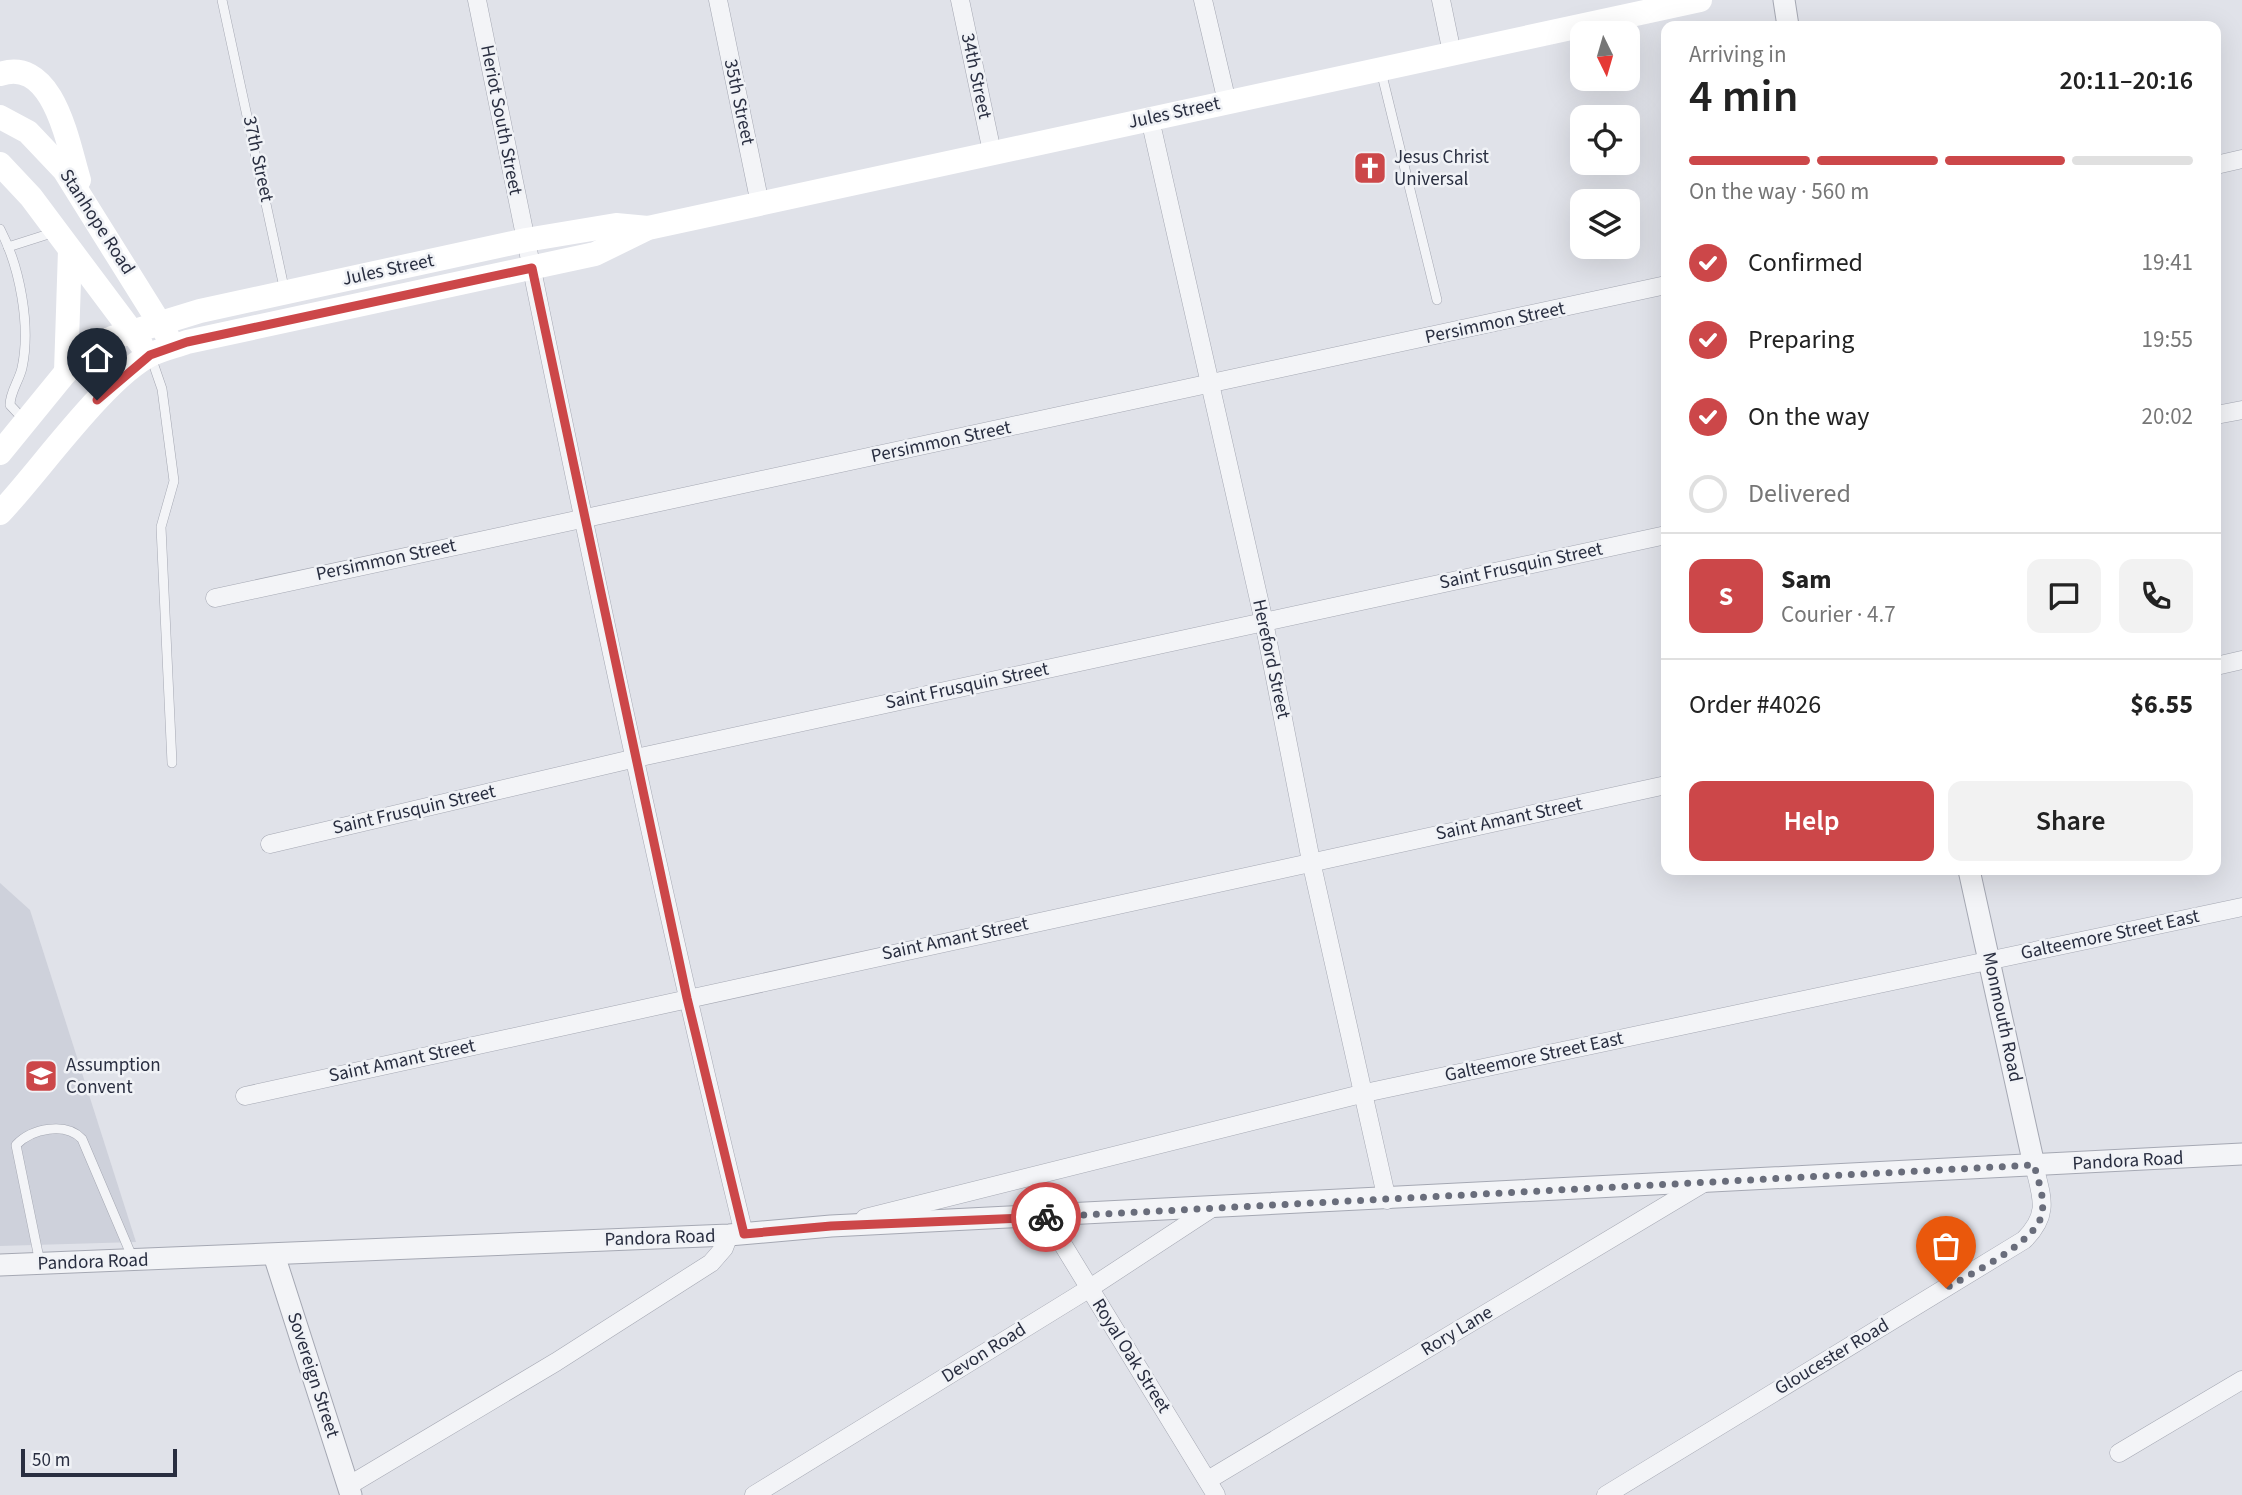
<!DOCTYPE html>
<meta charset="utf-8">
<style>
body{margin:0;font-family:"Source Sans 3",sans-serif;background:#f2f2f2;color:#222;height:100vh;display:flex;flex-direction:column;font-size:26px;white-space:nowrap}
*{box-sizing:border-box;margin:0}
p{font-size:23px;color:#767676}
.icon{flex:none;width:38px;height:38px;fill:none;stroke:currentColor;stroke-width:2;stroke-linecap:round;stroke-linejoin:round}
.map{position:relative;flex:1;overflow:hidden}
.drawer{position:absolute;left:1661px;top:21px;width:560px;height:854px;display:flex;flex-direction:column;background:#fff;border-radius:14px;box-shadow:0 7px 28px #0002}
.drawer>*{flex:none}
.needle{width:46px;rotate:175deg}
.controls{position:absolute;left:1570px;top:21px;display:grid;gap:14px}
.controls a{display:grid;place-items:center;width:70px;height:70px;border-radius:14px;background:#fff;box-shadow:0 7px 28px #0002;font-size:35px}
.scale{position:absolute;left:21px;bottom:18px;width:156px;box-sizing:border-box;padding-left:7px;border:4px solid #292e40;border-top:0;font-size:19px;line-height:24px;white-space:nowrap;color:#292e40;-webkit-text-stroke:5px #f0f2f6;paint-order:stroke}
.pin{position:absolute;display:grid;place-items:center;width:60px;height:60px;color:#fff;margin:-72px -30px;border-radius:50% 50% 50% 0;rotate:-45deg;box-shadow:0 0 7px #0007}
.pin .icon{rotate:45deg}
.courier{position:absolute;display:grid;place-items:center;width:70px;height:70px;margin:-35px;border:5px solid #cc4749;border-radius:50%;background:#fff;color:#222;box-shadow:0 2px 9px #0007}
.summary em{font-style:normal;font-weight:600}
.summary div{display:flex;flex-direction:column-reverse}
.summary{display:flex;align-items:center;justify-content:space-between;height:119px;padding:0 28px}
h1{font-size:46px;font-weight:600;line-height:52px}
.bar{display:grid;grid-template-columns:repeat(4,1fr);gap:10px 7px;align-content:center;height:84px;padding:0 28px}
.bar i{height:9px;border-radius:5px;background:#e0e0e0}
.bar .selected{background:#cc4749}
.bar p{grid-column:span 4}
.line{display:flex;align-items:center;gap:18px;padding:0 28px;border-top:2px solid #e0e0e0}
.line div{flex:1}
.round{display:grid;place-items:center;flex:none;width:74px;height:74px;border-radius:14px;background:#f2f2f2}
ol{padding:0 28px;list-style:none}
li{display:flex;align-items:center;gap:21px;height:77px}
li p{margin-inline-start:auto}
li .icon{padding:7px;border-radius:50%;background:#cc4749;color:#fff;stroke-width:4}
li:last-child{color:#767676}
li i{width:38px;height:38px;border:4px solid #e0e0e0;border-radius:50%}
.action{display:flex;gap:14px;margin-top:auto;padding:14px 28px}
.action a{flex:1;height:80px;border-radius:14px;background:#cc4749;color:#fff;font-size:28px;font-weight:600;line-height:80px;text-align:center}
.action a+a{background:#f2f2f2;color:#222}
.map>svg:first-child{display:block}
</style>
<div class="map">
<svg width="2242" height="1495" viewBox="0 0 2242 1495">
<rect width="100%" height="100%" fill="#e0e2e9"/>
<path fill="#ced1db" d="M0 883 30 910 136 1242 0 1246Z"/>
<g fill="none" stroke-linecap="round" stroke-linejoin="round">
<defs>
<g id="service">
<path d="M222 0 285 292"/>
<path d="M1381 71 1437 300"/>
<path d="M0 229C20 267 31 326 22 368 19 381 10 392 10 405L24 420"/>
<path d="M8 247 55 232"/>
<path d="M151 357 162 389 174 481 161 527 172 763"/>
<path d="M40 1263 16 1145C32 1128 66 1122 82 1139L133 1259"/>
</g>
<g id="minor">
<path d="M477 0C561 413 644 825 744 1234"/>
<path d="M718 0 760 204"/>
<path d="M960 0 992 152"/>
<path d="M1203 0 1227 102"/>
<path d="M1441 0 1452 53"/>
<path d="M1150 119 1264 622 1311 861 1387 1200"/>
<path d="M2216 165 2242 159"/>
<path d="M2216 415 2242 410"/>
<path d="M215 598 1666 285"/>
<path d="M2216 666 2242 660"/>
<path d="M270 844 636 758 1666 535"/>
<path d="M245 1096 1666 785"/>
<path d="M1046 1217 1216 1495"/>
<path d="M865 1218 1365 1093 2242 907"/>
<path d="M2119 1453 2242 1380"/>
<path d="M1208 1480 1707 1181"/>
<path d="M348 1486 556 1362 711 1263 724 1248 729 1235"/>
<path d="M754 1495 1090 1288 1212 1208"/>
<path d="M1606 1495 2024 1240C2050 1214 2042 1198 2034 1165"/>
</g>
<g id="tertiary">
<path d="M1784 0 1788 26"/>
<path d="M1969 870 2034 1165"/>
<path d="M274 1255 351 1495"/>
<path d="M0 1265 729 1235 831 1226 2242 1154"/>
</g>
</defs>
<use href="#service" stroke="#a5a8b3" stroke-width="10"/>
<use href="#minor" stroke="#a5a8b3" stroke-width="19"/>
<use href="#tertiary" stroke="#a5a8b3" stroke-width="23"/>
<use href="#service" stroke="#f3f4f7" stroke-width="9"/>
<use href="#minor" stroke="#f3f4f7" stroke-width="18"/>
<use href="#tertiary" stroke="#f3f4f7" stroke-width="21"/>
<g stroke="#fff" stroke-width="24">
<path d="M0 74C54 56 68 145 79 180"/>
<path d="M0 117 28 132 64 170 167 335"/>
<path d="M0 164 31 197 141 344"/>
<path d="M66 372 70 250"/>
<path d="M0 453 66 372 97 346 112 338 200 311 526 240 616 225 648 228"/>
<path d="M0 513C39 472 105 377 152 354 163 349 176 346 187 342L595 254 648 228 1700 0"/>
</g>
</g>
<g fill="none" stroke-linecap="round" stroke-linejoin="round">
<path stroke="#696d7b" stroke-width="7" stroke-dasharray="0 12.6" d="M1046 1217 2034 1165C2038 1180 2045 1198 2042 1213 2038 1242 1970 1274 1946 1288"/>
<path stroke="#cc4749" stroke-width="9" d="M97 400 150 355 187 342 532 268 687 998 744 1234 831 1226 1046 1217"/>
</g>
<defs>
<symbol id="church-square" viewBox="-11 -11 22 22"><rect x="-9" y="-9" width="18" height="18" rx="4" fill="#cc4749" stroke="#f0f2f6"/><path d="M-1.2-6h2.4v3.5h3.3v2.4h-3.3V6h-2.4V-.1h-3.3v-2.4h3.3Z" fill="#fff"/></symbol>
<symbol id="school-square" viewBox="-11 -11 22 22"><rect x="-9" y="-9" width="18" height="18" rx="4" fill="#cc4749" stroke="#f0f2f6"/><path d="M0-5L7-2L0 1L-7-2ZM-4 1L0 2.5L4 1V4Q0 6-4 4Z" fill="#fff"/></symbol>
</defs>
<g fill-rule="evenodd">
<use href="#church-square" x="1351" y="149" width="38" height="38"/>
<use href="#school-square" x="22" y="1057" width="38" height="38"/>
</g>
<g text-anchor="middle" dominant-baseline="central" stroke-width="5" stroke-linejoin="round" paint-order="stroke">
<g font-size="19" fill="#292e40" stroke="#f0f2f6">
<text transform="translate(976 76) rotate(78)">34th Street</text>
<text transform="translate(739 102) rotate(78)">35th Street</text>
<text transform="translate(1174 113) rotate(-12)">Jules Street</text>
<text transform="translate(501 120) rotate(79)">Heriot South Street</text>
<text transform="translate(258 159) rotate(78)">37th Street</text>
<text transform="translate(97 222) rotate(57)">Stanhope Road</text>
<text transform="translate(388 270) rotate(-12)">Jules Street</text>
<text transform="translate(1495 323) rotate(-12)">Persimmon Street</text>
<text transform="translate(941 442) rotate(-12)">Persimmon Street</text>
<text transform="translate(386 560) rotate(-12)">Persimmon Street</text>
<text transform="translate(1521 566) rotate(-12)">Saint Frusquin Street</text>
<text transform="translate(1271 659) rotate(78)">Hereford Street</text>
<text transform="translate(967 686) rotate(-12)">Saint Frusquin Street</text>
<text transform="translate(414 810) rotate(-13)">Saint Frusquin Street</text>
<text transform="translate(1509 819) rotate(-12)">Saint Amant Street</text>
<text transform="translate(2110 935) rotate(-12)">Galteemore Street East</text>
<text transform="translate(955 939) rotate(-12)">Saint Amant Street</text>
<text transform="translate(2002 1017) rotate(78)">Monmouth Road</text>
<text transform="translate(1534 1057) rotate(-12)">Galteemore Street East</text>
<text transform="translate(402 1061) rotate(-12)">Saint Amant Street</text>
<text transform="translate(2128 1161) rotate(-3)">Pandora Road</text>
<text transform="translate(660 1238) rotate(-2)">Pandora Road</text>
<text transform="translate(93 1262) rotate(-2)">Pandora Road</text>
<text transform="translate(1457 1331) rotate(-31)">Rory Lane</text>
<text transform="translate(984 1353) rotate(-32)">Devon Road</text>
<text transform="translate(1131 1356) rotate(58)">Royal Oak Street</text>
<text transform="translate(1832 1357) rotate(-31)">Gloucester Road</text>
<text transform="translate(313 1375) rotate(72)">Sovereign Street</text>
</g>
<g font-size="19" fill="#292e40" stroke="#f0f2f6" text-anchor="start">
<text x="1394" y="157">Jesus Christ<tspan x="1394" dy="22">Universal</tspan></text>
<text x="66" y="1065">Assumption<tspan x="66" dy="22">Convent</tspan></text>
</g>
</g>
</svg>
<div class="controls">
<a><svg class="needle" viewBox="-14 -14 28 28"><path d="M0-13l5 13h-10z" fill="#e53935"/><path d="M0 13l5-13h-10z" fill="#767676"/></svg></a>
<a><svg class="icon" aria-label="locate" viewBox="0 0 24 24"><circle cx="12" cy="12" r="6"/><path d="M12 2v4M12 18v4M2 12h4M18 12h4"/></svg></a>
<a><svg class="icon" aria-label="layers" viewBox="0 0 24 24"><path d="M12 4l9 5-9 5-9-5zM3 14l9 5 9-5"/></svg></a>
</div>
<div class="scale">50 m</div>
<div class="pin" style="left:1946px;top:1288px;background:#ea580c"><svg class="icon" aria-label="bag" viewBox="0 0 24 24"><path d="M5 8h14l-1 12H6zM9 8a3 3 0 0 1 6 0"/></svg></div>
<div class="pin" style="left:97px;top:400px;background:#1f2937"><svg class="icon" aria-label="home" viewBox="0 0 24 24"><path d="M3 11l9-7 9 7M6 9v11h12V9"/></svg></div>
<div class="courier" style="left:1046px;top:1217px"><svg class="icon" aria-label="bike" viewBox="0 0 24 24"><circle cx="6" cy="16" r="4"/><circle cx="18" cy="16" r="4"/><path d="M6 16l4-8h5l3 8M10 8l3 8H6M13 5h3"/></svg></div>
<section class="drawer">
<div class="summary"><div><h1>4 min</h1><p>Arriving in</p></div><em>20:11–20:16</em></div>
<div class="bar"><i class="selected"></i><i class="selected"></i><i class="selected"></i><i></i><p>On the way · 560 m</p></div>
<ol>
<li><svg class="icon" aria-label="check" viewBox="0 0 24 24"><path d="M5 12l5 5 9-10"/></svg>Confirmed<p>19:41</p></li>
<li><svg class="icon" aria-label="check" viewBox="0 0 24 24"><path d="M5 12l5 5 9-10"/></svg>Preparing<p>19:55</p></li>
<li><svg class="icon" aria-label="check" viewBox="0 0 24 24"><path d="M5 12l5 5 9-10"/></svg>On the way<p>20:02</p></li>
<li><i></i>Delivered</li>
</ol>
<div class="line" style="height:126px"><b class="round" style="background:#cc4749;color:#fff">S</b><div><b>Sam</b><p>Courier · 4.7</p></div><a class="round"><svg class="icon" aria-label="chat" viewBox="0 0 24 24"><path d="M4 5h16v11H9l-5 4z"/></svg></a><a class="round"><svg class="icon" aria-label="phone" viewBox="0 0 24 24"><path d="M5 4h4l2 5-3 2q2 4 5 5l2-3 5 2v4C11 20 4 13 5 4z"/></svg></a></div>
<div class="line" style="height:91px"><div>Order #4026</div><b>$6.55</b></div>
<div class="action"><a>Help</a><a>Share</a></div>
</section>
</div>
